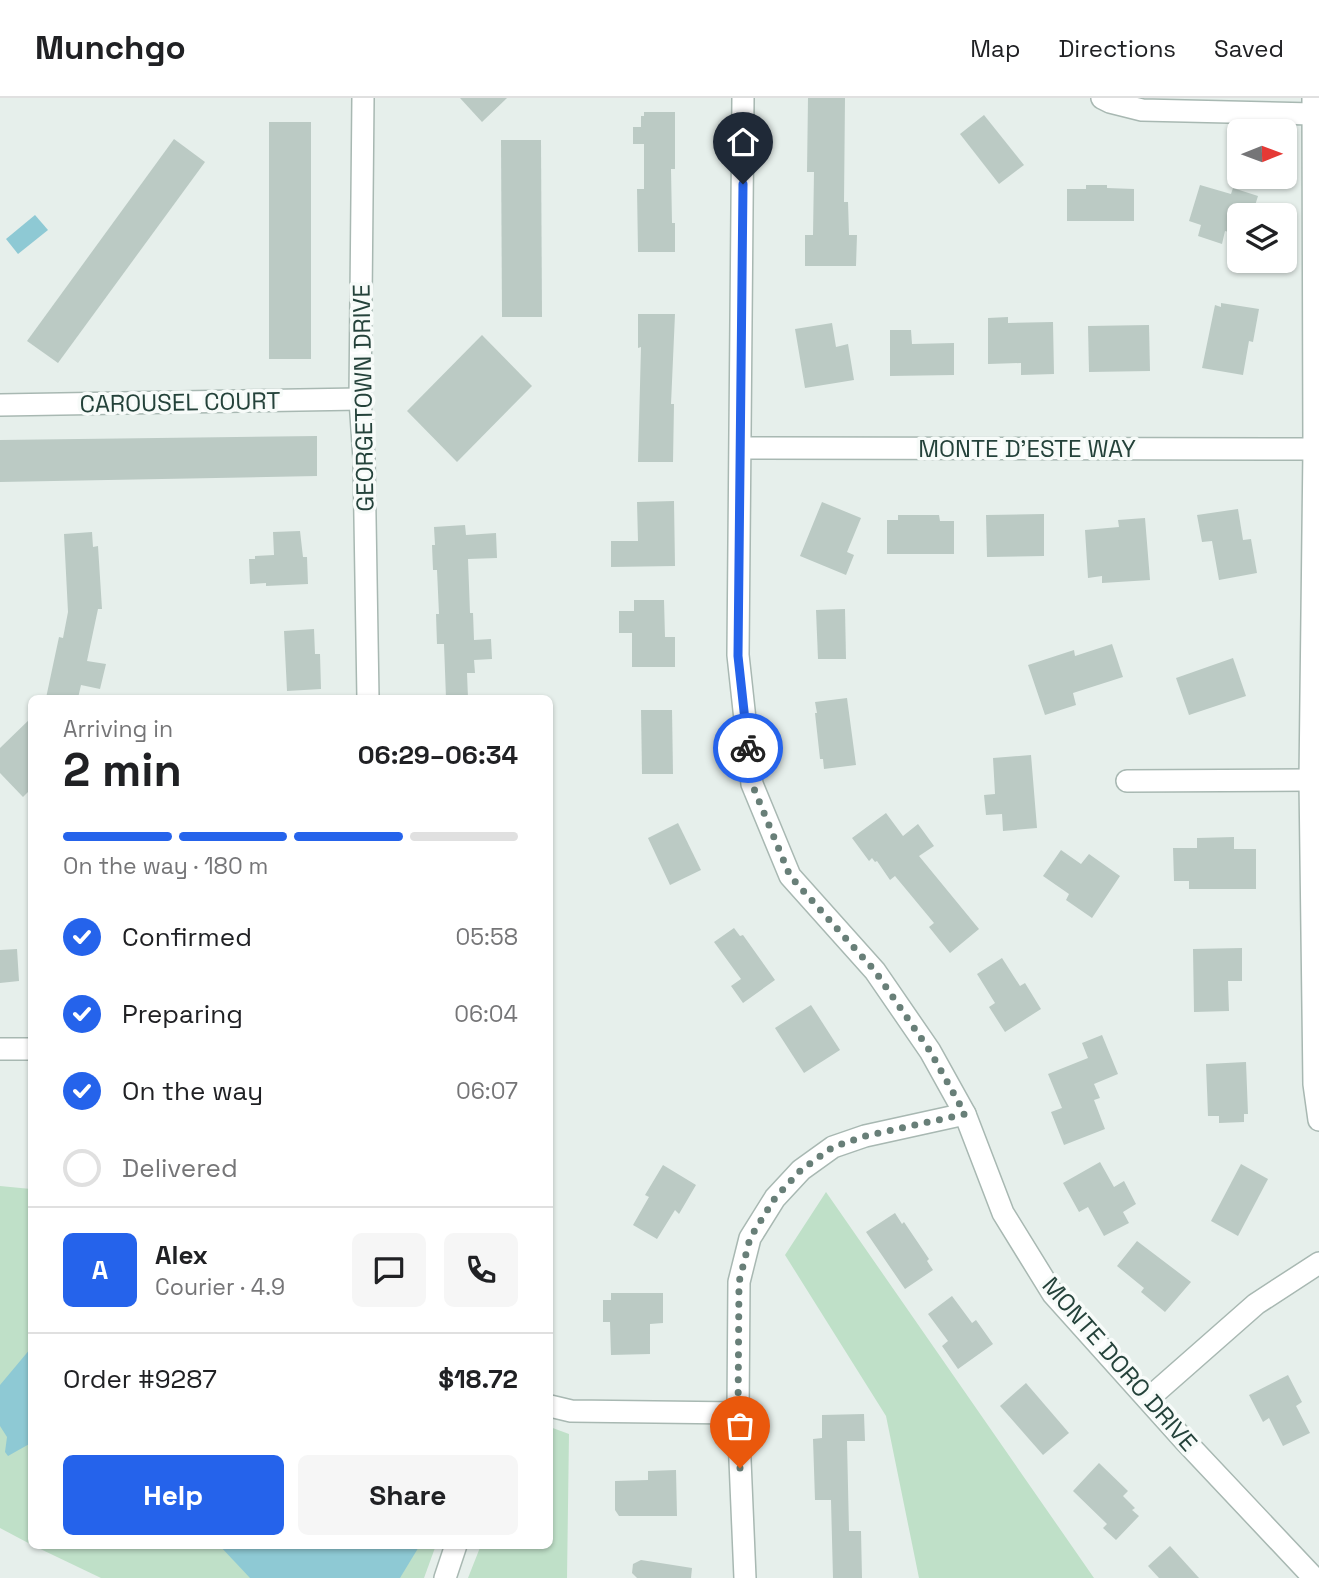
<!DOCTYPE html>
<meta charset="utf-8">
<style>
body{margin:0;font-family:"Space Grotesk",sans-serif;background:#f6f6f6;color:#202124;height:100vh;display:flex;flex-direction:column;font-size:26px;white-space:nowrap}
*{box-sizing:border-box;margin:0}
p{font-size:23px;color:#757577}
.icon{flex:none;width:38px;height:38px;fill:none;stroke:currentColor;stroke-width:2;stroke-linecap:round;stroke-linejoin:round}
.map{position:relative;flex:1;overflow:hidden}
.panel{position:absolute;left:28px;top:597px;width:525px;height:854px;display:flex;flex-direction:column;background:#fff;border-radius:10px;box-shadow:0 2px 5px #0004}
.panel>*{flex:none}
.needle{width:46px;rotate:89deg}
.fabs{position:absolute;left:1227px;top:21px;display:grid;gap:14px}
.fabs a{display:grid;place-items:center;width:70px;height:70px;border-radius:10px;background:#fff;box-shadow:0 2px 5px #0004;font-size:35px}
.pin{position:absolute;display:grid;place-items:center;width:60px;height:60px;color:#fff;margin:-72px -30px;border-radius:50% 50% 50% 0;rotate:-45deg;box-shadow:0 0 7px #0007}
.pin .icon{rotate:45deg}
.courier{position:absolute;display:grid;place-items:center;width:70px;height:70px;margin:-35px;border:5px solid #2563eb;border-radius:50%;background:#fff;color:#222;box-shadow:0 2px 9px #0007}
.headline em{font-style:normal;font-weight:600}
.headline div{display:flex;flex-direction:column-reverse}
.headline{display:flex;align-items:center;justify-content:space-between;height:119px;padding:0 35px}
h1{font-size:46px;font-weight:600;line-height:52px}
.bar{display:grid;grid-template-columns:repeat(4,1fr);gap:10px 7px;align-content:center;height:84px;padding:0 35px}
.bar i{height:9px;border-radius:5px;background:#e0e0e0}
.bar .active{background:#2563eb}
.bar p{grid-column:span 4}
.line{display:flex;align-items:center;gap:18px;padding:0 35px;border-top:2px solid #e0e0e0}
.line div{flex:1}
.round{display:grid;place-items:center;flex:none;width:74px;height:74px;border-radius:10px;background:#f6f6f6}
ol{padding:0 35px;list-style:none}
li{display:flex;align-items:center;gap:21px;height:77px}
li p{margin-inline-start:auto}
li .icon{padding:7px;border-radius:50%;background:#2563eb;color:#fff;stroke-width:4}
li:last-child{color:#757577}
li i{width:38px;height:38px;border:4px solid #e0e0e0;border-radius:50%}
.button{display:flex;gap:14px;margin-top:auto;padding:14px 35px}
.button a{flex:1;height:80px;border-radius:10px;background:#2563eb;color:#fff;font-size:28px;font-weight:600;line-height:80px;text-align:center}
.button a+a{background:#f6f6f6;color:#202124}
header{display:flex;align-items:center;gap:42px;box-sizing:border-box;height:98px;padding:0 35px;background:#fff;border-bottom:2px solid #e0e0e0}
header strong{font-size:33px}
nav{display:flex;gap:38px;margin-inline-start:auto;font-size:24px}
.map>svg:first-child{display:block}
</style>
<header>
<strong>Munchgo</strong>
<nav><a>Map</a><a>Directions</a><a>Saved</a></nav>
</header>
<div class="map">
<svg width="1319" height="1480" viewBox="0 0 1319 1480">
<rect width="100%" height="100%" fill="#e6efeb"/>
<g fill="#bfe0c8">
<path d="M0 1088 31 1091 32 1447 0 1430Z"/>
<path d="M826 1094 1094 1480H919L886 1318 785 1157Z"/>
<path d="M550 1329 569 1336 567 1480H468L481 1447H550Z"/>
<path d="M32 1447H436L424 1480H101Z"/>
</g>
<g fill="#8ec9d4">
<path d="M35 117 48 132 18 156 6 141Z"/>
<path d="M31 1250V1345L8 1358 5 1354 7 1339 0 1328V1287Z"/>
<path d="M219 1447H420L400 1480H250Z"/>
</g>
<g fill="#bbcac4">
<path d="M460 0H507L482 24Z"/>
<path d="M808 0H845L844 104H848L849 137H857L856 168H805V137H813L814 74H807Z"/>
<path d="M644 14H675V71H671L672 125H675V154H638L637 91H644V46H633V29H641V18H644Z"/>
<path d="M984 17 1024 67 999 86 960 36Z"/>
<rect x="269" y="24" width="42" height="237"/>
<path d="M174 41 205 64 58 265 27 243Z"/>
<path d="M501 42H541L542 219H502Z"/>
<path d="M1086 87H1107V90L1134 91V123H1067V91H1086Z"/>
<path d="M1200 87 1231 96 1233 90 1258 98 1252 117H1239V137L1225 133 1222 146 1198 138 1201 127 1189 123Z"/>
<path d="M1221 205 1259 211 1253 244 1249 243 1243 277 1202 270 1215 207 1221 209Z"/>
<path d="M638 216H675L671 306H674L673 364H638L641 249 638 250Z"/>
<path d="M1008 219V225L1053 224 1054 276 1021 277V265L988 266V220Z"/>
<path d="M832 225 836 249 848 246 854 282 805 290 795 231Z"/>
<path d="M1149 227 1150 273 1089 274 1088 228Z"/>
<path d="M890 232H911L912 246 954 245V277L890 278Z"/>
<path d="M482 237 532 288 457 364 407 313Z"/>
<path d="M317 338V378L0 384V342Z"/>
<path d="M674 403 675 468 611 469V443H638L637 404Z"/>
<path d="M822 404 861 420 847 454 854 457 846 477 800 458Z"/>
<path d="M1238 411 1243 442 1251 441 1257 475 1219 482 1212 443 1202 444 1197 417Z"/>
<path d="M1044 416V458L987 459 986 417Z"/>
<path d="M898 417H939L940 423H954V456H887V422H898Z"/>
<path d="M1145 420 1150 482 1102 485V478L1088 480 1085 432 1119 429 1118 422Z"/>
<path d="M465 427 466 437 496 435 497 460 468 461 470 515H473L474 542 491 541 492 561 474 562 475 575H467L468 600H446L444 546H437L436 516H439L437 472H433L432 447H435L434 429Z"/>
<path d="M300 433 303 459H307L308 486 266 488V485L250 486 249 461H255V458L274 457 273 434Z"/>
<path d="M92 434 93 449 98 448 102 511H98L87 563 106 566 100 591 81 587 78 600H46L59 539 63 540 68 514 64 436Z"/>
<path d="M634 502H664L665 539H675V569H632V535H619V513H634Z"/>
<path d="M845 511 846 561H818L816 512Z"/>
<path d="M314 531 315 556H320L321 591 287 593 284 533Z"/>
<path d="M1112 546 1123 579 1073 595 1076 607 1045 617 1028 567 1074 552 1075 558Z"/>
<path d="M1233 560 1246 598 1189 617 1176 580Z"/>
<path d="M847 600 856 667 824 671 823 661H820L815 615H817L815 604Z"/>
<path d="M641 612H672L673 676H642Z"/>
<path d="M32 619V690L23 699 0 675V650Z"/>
<path d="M1031 657 1037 730 1003 733 1002 716 986 717 984 697 995 696 993 660Z"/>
<path d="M886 715 903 738 918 726 934 748 919 758 979 831 950 855 929 829 934 825 895 778 890 782 877 763 875 764 872 760 869 763 852 740Z"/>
<path d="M678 725 701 772 670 787 648 740Z"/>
<path d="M1234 739V751H1256V791H1189V783H1174L1173 750H1197V740Z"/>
<path d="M1061 752 1081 766 1089 756 1120 778 1092 820 1066 802 1069 796 1043 778Z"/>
<path d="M734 830 740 838 743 837 775 882 743 905 731 888 741 881 714 844Z"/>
<path d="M1242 850V883H1228L1229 913 1194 914 1193 851Z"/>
<path d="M17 851 19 883 0 885V852Z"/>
<path d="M1002 860 1020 888 1025 885 1041 911 1005 934 989 909 995 905 977 876Z"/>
<path d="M811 907 840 952 804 975 775 930Z"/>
<path d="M1102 937 1118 976 1094 986 1100 1000 1094 1002 1105 1031 1064 1047 1051 1014 1062 1010 1048 976 1088 960 1082 945Z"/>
<path d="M1246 964 1248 1016H1244V1024L1219 1025V1018H1208L1206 966Z"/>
<path d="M1100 1064 1114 1089 1124 1083 1136 1106 1123 1114 1129 1125 1104 1138 1088 1109 1079 1114 1063 1085Z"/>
<path d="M1241 1066 1268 1081 1238 1138 1211 1123Z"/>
<path d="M663 1067 696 1087 679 1116 675 1112 657 1141 633 1127 649 1099 645 1097Z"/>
<path d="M895 1115 902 1126 904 1124 929 1161 927 1163 933 1172 905 1191 866 1134Z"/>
<path d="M1137 1143 1191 1184 1165 1214 1141 1194 1144 1190 1117 1168Z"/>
<path d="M611 1195H663V1225L650 1226V1256L611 1257 610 1224H603V1202H611Z"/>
<path d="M952 1198 972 1225 976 1222 993 1246 958 1271 942 1248 948 1243 928 1216Z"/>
<path d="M1288 1277 1302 1304 1296 1308 1310 1335 1283 1348 1269 1320 1263 1324 1249 1297Z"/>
<path d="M1026 1285 1069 1335 1043 1357 1000 1308Z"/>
<path d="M864 1316 865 1343H847L849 1433H861L862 1480H833L831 1402H815L813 1341 822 1340V1317Z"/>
<path d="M1099 1365 1128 1393 1123 1398 1135 1410 1132 1412 1139 1418 1116 1442 1103 1430 1107 1426 1073 1393Z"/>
<path d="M676 1372 677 1418H619L615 1412V1383L648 1382V1373Z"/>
<path d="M1170 1448 1199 1480H1159L1148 1468Z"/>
<path d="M641 1462 692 1470 691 1480H637L632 1475 633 1466Z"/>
</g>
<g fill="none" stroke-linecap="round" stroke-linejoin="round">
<defs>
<g id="street">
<path d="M363 0 360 301 364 361 368 600"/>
<path d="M743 0 738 557 752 686 790 778 875 873 930 953 965 1016 1003 1115 1053 1196 1184 1342 1314 1480"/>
<path d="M1102 0 1110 4 1142 12 1313 16"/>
<path d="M1313 0 1314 351 1310 682 1314 986 1319 1022"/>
<path d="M0 307 360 301"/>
<path d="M741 350 1314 351"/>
<path d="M1127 683 1310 682"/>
<path d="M0 951H32"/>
<path d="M1148 1301 1256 1206 1319 1165"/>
<path d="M550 1308 571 1313 738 1315"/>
<path d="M445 1480 456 1447"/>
<path d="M745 1480 738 1315 739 1184 750 1140 775 1100 801 1072 833 1049 865 1038 965 1016"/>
</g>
</defs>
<use href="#street" stroke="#a8b8b2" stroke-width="24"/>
<use href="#street" stroke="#fff" stroke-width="21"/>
</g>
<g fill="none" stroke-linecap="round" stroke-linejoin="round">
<path stroke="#687f78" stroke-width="7" stroke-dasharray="0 12.6" d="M740 1370 738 1315 739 1184 750 1140 775 1100 801 1072 833 1049 865 1038 965 1016 930 953 875 873 790 778 752 686 748 650"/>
<path stroke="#2563eb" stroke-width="9" d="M743 86 738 558 748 650"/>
</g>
<g text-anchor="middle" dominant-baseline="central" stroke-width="7" stroke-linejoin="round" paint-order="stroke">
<g font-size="24" fill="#24423a" stroke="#f7fbf9">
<text transform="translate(363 300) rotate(-91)">GEORGETOWN DRIVE</text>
<text transform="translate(180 304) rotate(-1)">CAROUSEL COURT</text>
<text x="1027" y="350">MONTE D'ESTE WAY</text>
<text transform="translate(1120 1266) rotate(49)">MONTE DORO DRIVE</text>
</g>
</g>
</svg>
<div class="fabs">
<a><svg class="needle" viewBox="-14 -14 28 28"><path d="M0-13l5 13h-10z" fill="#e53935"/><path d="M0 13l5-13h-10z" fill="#757577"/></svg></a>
<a><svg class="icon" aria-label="layers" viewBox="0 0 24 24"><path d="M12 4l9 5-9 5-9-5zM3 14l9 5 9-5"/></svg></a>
</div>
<div class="pin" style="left:740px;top:1370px;background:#ea580c"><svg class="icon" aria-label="bag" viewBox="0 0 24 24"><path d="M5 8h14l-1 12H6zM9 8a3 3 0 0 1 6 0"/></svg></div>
<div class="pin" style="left:743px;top:86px;background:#1f2937"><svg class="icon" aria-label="home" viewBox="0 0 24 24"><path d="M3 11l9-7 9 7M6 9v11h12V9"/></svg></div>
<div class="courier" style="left:748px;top:650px"><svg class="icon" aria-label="bike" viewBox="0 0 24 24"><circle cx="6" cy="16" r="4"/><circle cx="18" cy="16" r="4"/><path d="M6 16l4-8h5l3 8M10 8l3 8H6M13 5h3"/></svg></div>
<section class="panel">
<div class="headline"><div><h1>2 min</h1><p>Arriving in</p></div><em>06:29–06:34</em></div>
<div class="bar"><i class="active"></i><i class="active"></i><i class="active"></i><i></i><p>On the way · 180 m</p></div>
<ol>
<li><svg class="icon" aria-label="check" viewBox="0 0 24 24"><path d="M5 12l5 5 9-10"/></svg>Confirmed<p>05:58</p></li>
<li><svg class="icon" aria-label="check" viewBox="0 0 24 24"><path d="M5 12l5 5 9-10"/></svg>Preparing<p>06:04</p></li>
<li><svg class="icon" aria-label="check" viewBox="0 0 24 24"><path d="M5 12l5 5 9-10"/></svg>On the way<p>06:07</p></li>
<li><i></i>Delivered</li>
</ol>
<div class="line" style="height:126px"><b class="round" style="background:#2563eb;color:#fff">A</b><div><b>Alex</b><p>Courier · 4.9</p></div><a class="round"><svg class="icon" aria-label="chat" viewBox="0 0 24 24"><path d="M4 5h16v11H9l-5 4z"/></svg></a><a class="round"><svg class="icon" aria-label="phone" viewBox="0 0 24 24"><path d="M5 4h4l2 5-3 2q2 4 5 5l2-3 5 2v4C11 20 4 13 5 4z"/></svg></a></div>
<div class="line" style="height:91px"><div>Order #9287</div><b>$18.72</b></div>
<div class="button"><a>Help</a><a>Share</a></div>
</section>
</div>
